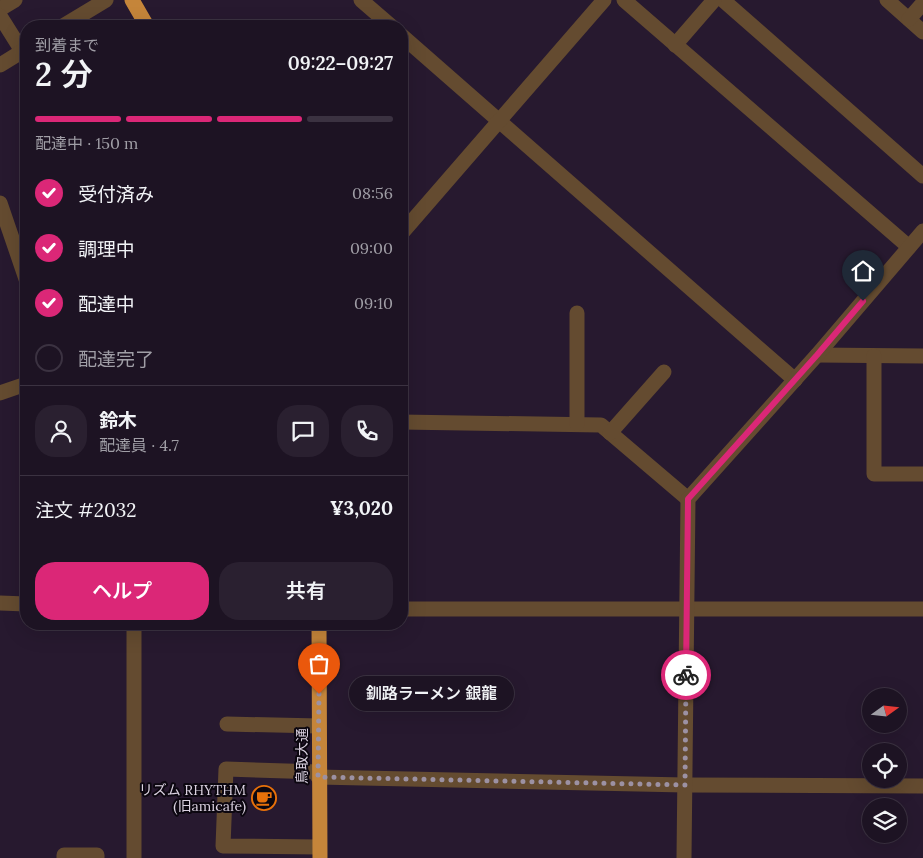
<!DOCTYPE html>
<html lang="ja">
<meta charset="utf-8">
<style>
body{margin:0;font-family:Lora,"Noto Sans JP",serif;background:#2a2030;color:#f1f3f6;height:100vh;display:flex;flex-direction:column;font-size:19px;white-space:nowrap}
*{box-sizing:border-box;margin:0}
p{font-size:16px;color:#a09ea6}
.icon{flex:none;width:28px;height:28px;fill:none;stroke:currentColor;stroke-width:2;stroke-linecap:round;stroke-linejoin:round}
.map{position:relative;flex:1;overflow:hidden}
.panel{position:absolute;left:20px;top:20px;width:388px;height:610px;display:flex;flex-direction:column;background:#1d1323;border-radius:20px;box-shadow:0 5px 20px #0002,0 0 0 1px #3b3241}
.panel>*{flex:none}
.needle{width:32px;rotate:75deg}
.buttons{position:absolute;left:862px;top:688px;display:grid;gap:10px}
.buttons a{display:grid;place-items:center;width:45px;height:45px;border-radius:50%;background:#1d1323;box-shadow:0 5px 20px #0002,0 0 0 1px #3b3241;font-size:25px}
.pin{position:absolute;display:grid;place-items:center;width:42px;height:42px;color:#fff;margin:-51px -21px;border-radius:50% 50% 50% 0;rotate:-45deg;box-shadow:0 0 5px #0007}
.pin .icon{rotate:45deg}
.courier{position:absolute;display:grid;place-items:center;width:50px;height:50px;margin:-25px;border:4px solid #db2777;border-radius:50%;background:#fff;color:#222;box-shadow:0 1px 6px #0007}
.bubble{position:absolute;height:35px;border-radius:18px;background:#1d1323;box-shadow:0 5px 20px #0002,0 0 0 1px #3b3241;font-size:16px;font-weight:600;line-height:35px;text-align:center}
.summary em{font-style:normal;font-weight:600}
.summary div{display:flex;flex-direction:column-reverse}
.summary{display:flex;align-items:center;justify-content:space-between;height:85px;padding:0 15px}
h1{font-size:32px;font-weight:600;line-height:38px}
.bar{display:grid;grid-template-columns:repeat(4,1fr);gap:8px 5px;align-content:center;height:60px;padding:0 15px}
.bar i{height:6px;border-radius:4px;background:#3b3241}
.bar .selected{background:#db2777}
.bar p{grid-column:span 4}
.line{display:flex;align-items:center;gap:12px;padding:0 15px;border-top:1px solid #3b3241}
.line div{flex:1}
.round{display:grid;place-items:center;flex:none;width:52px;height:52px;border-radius:20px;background:#2a2030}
ol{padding:0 15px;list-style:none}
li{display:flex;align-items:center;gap:15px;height:55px}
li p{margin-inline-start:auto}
li .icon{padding:5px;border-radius:50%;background:#db2777;color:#fff;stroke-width:4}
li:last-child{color:#a09ea6}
li i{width:28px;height:28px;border:2px solid #3b3241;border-radius:50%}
.primary-button{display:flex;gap:10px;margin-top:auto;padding:10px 15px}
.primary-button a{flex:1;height:58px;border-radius:20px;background:#db2777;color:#fff;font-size:20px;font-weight:600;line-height:58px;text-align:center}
.primary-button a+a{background:#2a2030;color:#f1f3f6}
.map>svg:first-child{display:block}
</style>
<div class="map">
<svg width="923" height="858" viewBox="0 0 923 858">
<rect width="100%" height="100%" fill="#27192f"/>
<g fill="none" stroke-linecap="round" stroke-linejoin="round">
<g stroke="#644b30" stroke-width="15">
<path d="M361 0 391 26"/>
<path d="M624 0 909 247"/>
<path d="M723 0 923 176"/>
<path d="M887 0 923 32"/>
<path d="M0 9 15 0"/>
<path d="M0 16 22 51"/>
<path d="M909 19 923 3"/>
<path d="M63 26 106 0"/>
<path d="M401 35 795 380"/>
<path d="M675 45 714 0"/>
<path d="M0 65 26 49"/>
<path d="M0 203 26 279"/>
<path d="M401 234 604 0"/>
<path d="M817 355 923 356"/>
<path d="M874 356V474H923"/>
<path d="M0 393 26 384"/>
<path d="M401 422 601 425 688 499"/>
<path d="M577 424V313"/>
<path d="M610 433 664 372"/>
<path d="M0 603 26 604"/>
<path d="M401 609H923"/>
<path d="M134 624V858"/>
<path d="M227 724 319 726"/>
<path d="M319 772 226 769 223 846 319 847"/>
<path d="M318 777 685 785 923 786"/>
<path d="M64 858V855H97V858"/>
<path d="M684 858 688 499 817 355 923 231"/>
</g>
<g stroke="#c5853a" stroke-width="15">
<path d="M132 0 147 26"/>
<path d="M319 624 320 858"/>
</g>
</g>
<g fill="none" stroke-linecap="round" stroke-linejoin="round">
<path stroke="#9c91a3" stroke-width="5" stroke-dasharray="0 9" d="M319 694 318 777 685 785 686 675"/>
<path stroke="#db2777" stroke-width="6" d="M686 675 688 499 817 355 863 301"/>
</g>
<defs>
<symbol id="cafe-ring" viewBox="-11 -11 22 22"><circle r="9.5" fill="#0c0710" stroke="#e8710a" stroke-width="1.5"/><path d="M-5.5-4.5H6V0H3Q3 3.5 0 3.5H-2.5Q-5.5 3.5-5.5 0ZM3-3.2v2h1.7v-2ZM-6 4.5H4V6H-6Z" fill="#e8710a"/></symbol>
</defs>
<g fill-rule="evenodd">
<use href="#cafe-ring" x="250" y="784" width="28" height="28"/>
</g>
<g text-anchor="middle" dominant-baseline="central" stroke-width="4" stroke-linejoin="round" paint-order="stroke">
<g font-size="14" fill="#dbd2e1" stroke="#0c0710">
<text transform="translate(302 756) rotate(-90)">鳥取大通</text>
</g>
<g font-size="14" fill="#dbd2e1" stroke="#0c0710" text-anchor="end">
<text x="246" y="790">リズム RHYTHM<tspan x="246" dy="16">(旧amicafe)</tspan></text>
</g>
</g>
</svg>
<div class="buttons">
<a><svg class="needle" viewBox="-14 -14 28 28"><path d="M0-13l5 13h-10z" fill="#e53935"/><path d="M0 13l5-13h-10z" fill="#a09ea6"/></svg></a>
<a><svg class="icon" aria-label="locate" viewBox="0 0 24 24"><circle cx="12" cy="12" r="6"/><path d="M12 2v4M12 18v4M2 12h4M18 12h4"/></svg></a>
<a><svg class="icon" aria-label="layers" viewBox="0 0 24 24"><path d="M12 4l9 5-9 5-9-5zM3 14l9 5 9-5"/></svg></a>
</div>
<div class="pin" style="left:319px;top:694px;background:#ea580c"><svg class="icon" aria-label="bag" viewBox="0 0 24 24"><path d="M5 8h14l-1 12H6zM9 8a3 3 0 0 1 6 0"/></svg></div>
<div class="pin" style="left:863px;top:301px;background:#1f2937"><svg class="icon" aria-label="home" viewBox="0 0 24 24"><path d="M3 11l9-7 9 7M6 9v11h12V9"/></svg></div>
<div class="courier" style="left:686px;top:675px"><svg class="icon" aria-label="bike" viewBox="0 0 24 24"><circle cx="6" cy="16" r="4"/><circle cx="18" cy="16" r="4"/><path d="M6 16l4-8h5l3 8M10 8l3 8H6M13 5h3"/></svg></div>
<div class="bubble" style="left:349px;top:676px;width:165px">釧路ラーメン 銀龍</div>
<section class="panel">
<div class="summary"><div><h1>2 分</h1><p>到着まで</p></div><em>09:22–09:27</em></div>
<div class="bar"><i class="selected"></i><i class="selected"></i><i class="selected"></i><i></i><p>配達中 · 150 m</p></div>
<ol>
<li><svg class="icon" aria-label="check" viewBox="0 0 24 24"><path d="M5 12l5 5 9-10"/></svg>受付済み<p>08:56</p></li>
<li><svg class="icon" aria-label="check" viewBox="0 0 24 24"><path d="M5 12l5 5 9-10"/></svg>調理中<p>09:00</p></li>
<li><svg class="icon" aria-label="check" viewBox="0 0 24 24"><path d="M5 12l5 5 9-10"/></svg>配達中<p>09:10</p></li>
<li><i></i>配達完了</li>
</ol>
<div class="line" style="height:90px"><a class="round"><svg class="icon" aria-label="person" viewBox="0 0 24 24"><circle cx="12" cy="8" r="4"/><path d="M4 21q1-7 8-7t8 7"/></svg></a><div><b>鈴木</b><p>配達員 · 4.7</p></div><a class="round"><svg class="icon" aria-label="chat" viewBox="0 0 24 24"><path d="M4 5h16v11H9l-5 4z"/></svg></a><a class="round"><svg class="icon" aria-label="phone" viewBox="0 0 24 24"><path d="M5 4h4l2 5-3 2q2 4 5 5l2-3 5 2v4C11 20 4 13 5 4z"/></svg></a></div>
<div class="line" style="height:65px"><div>注文 #2032</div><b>¥3,020</b></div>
<div class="primary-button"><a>ヘルプ</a><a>共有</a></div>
</section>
</div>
